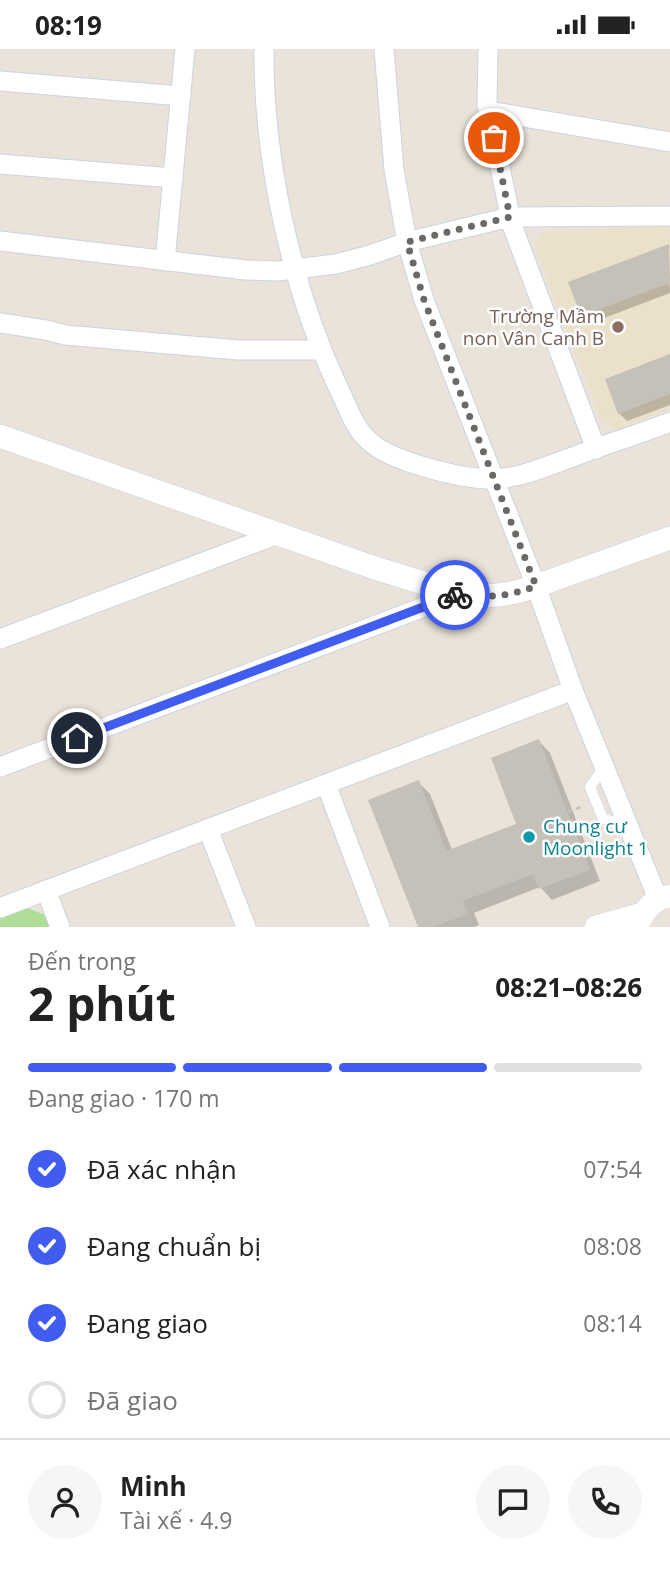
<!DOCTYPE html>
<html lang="vi">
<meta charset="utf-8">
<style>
body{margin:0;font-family:"Open Sans",sans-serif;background:#f6f6f6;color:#222;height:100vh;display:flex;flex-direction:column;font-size:26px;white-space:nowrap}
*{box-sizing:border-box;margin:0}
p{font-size:23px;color:#767676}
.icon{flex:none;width:38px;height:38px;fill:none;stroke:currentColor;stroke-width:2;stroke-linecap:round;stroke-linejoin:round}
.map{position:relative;height:878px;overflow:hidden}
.details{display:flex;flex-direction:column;background:#fff;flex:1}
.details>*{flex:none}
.pin{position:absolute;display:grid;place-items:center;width:60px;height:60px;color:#fff;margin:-30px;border:4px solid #fff;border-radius:50%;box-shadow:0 2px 7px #0007}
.courier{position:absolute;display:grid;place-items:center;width:70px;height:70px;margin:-35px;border:5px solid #405df0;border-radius:50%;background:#fff;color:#222;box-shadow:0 2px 9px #0007}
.head em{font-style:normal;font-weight:700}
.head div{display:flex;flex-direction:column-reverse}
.head{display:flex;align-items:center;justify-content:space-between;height:119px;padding:0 28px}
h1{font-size:46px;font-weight:700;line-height:52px}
.bar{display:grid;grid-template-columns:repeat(4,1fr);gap:10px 7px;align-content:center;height:84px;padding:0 28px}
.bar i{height:9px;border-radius:5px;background:#e0e0e0}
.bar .selected{background:#405df0}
.bar p{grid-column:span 4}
.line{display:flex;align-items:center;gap:18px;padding:0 28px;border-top:2px solid #e0e0e0}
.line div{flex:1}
.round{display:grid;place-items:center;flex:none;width:74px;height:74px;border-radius:37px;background:#f6f6f6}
ol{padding:0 28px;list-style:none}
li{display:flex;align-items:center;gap:21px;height:77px}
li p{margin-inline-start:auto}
li .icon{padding:7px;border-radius:50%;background:#405df0;color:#fff;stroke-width:4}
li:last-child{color:#767676}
li i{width:38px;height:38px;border:4px solid #e0e0e0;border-radius:50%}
.status{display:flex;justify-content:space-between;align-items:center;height:49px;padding:0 35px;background:#fff;direction:ltr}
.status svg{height:19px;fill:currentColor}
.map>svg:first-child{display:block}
</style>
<div class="status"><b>08:19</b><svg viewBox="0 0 49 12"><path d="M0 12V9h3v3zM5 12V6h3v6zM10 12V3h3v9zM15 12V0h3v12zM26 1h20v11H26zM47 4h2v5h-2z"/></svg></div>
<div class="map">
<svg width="670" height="878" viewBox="0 0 670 878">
<rect width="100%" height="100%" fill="#e9e3d9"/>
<path fill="#ebe0c9" d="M661 177 670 179V360L617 380 602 372 535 197 544 183Z"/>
<path fill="#aede98" d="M25 858 50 868 54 878H0V868Z"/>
<g fill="#0003">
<path d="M668 197 670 244 591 274 583 266Z"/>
<path d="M670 307V356L627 372 619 364Z"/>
<path d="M539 692 550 704 600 832 552 851 540 838 474 864 479 876 474 878H420L419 734 430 745 452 801 519 776Z"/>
</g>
<g fill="#c5c1b8">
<path d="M669 195 670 234 581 267 568 233Z"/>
<path d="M670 305V345L618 365 605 330Z"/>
<path d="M539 690 590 821 539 840 533 825 463 852 468 865 433 878H418L368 751 419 731 446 802 516 775 491 709Z"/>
</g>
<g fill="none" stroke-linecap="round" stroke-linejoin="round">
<defs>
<path id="service" d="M604 719 590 738 603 770 626 775"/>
<g id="minor">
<path d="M264 0C263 109 291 237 337 336 347 355 352 376 368 391 390 413 462 430 493 430 521 429 544 418 570 409 603 396 637 386 670 373"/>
<path d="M384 0 394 121 407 193 424 251 536 537 573 641 658 850"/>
<path d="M488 0 487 56 512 176 596 400"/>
<path d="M0 32 181 47"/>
<path d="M488 62 670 93"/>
<path d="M0 115 173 129"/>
<path d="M0 192 246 221 278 222 336 215 370 206 407 193 510 168 670 167"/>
<path d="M165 212 185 0"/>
<path d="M0 274 46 281 65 286 238 301H321"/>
<path d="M0 590 278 485"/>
<path d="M0 718 464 543"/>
<path d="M326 735 380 878"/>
<path d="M208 780 246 878"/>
<path d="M46 841 60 878"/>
<path d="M0 859 573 641"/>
</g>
<g id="tertiary">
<path d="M0 387 372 518C408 529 445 543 483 546 501 548 519 543 536 537L670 489"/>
<path d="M596 878 642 865"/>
<path d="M637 878C643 862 652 850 670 847"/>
</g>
</defs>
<use href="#service" stroke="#cfd2e0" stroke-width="11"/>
<use href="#minor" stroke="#cfd2e0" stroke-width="21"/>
<use href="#tertiary" stroke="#cfd2e0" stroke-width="24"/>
<path stroke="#c3c3c3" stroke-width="2.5" stroke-dasharray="5 3.5" stroke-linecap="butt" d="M568 763 584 757"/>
<use href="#service" stroke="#fff" stroke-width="10"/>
<use href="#minor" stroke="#fff" stroke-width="19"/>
<use href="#tertiary" stroke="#fff" stroke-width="23"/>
</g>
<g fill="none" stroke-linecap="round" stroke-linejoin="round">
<path stroke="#6b6965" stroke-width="7" stroke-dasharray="0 12.6" d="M455 546C466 542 472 546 484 547 502 548 520 543 536 537L424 251 407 193 510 168 494 89"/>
<path stroke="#405df0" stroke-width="9" d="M77 689 455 546"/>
</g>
<circle fill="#8d6e63" stroke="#fff" stroke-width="2.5" cx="618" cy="278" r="7"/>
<circle fill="#0f9aa8" stroke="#fff" stroke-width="2.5" cx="529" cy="788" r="7"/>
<g text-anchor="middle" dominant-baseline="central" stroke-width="5" stroke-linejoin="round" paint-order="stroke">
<g font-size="19" fill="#785e54" stroke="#fff" text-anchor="end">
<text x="604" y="267">Trường Mầm<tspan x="604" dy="22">non Vân Canh B</tspan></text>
</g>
<g font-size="19" fill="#0d838f" stroke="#fff" text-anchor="start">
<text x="543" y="777">Chung cư<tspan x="543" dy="22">Moonlight 1</tspan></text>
</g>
</g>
</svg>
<div class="pin" style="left:494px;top:89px;background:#ea580c"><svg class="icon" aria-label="bag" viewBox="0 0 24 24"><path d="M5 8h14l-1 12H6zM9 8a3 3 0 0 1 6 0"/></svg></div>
<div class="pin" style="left:77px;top:689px;background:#1f2937"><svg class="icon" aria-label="home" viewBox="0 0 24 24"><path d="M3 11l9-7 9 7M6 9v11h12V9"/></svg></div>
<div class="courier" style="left:455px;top:546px"><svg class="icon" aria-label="bike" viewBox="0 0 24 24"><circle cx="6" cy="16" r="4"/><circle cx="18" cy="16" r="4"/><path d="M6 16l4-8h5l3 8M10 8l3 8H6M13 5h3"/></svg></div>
</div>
<section class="details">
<div class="head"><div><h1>2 phút</h1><p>Đến trong</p></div><em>08:21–08:26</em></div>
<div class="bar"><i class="selected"></i><i class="selected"></i><i class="selected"></i><i></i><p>Đang giao · 170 m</p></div>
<ol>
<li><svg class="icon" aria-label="check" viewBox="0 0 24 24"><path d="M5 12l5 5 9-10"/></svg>Đã xác nhận<p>07:54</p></li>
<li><svg class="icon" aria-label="check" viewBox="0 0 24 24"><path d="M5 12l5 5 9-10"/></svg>Đang chuẩn bị<p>08:08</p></li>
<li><svg class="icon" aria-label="check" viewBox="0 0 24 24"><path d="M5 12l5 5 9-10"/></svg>Đang giao<p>08:14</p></li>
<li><i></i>Đã giao</li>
</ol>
<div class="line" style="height:126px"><a class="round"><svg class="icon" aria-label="person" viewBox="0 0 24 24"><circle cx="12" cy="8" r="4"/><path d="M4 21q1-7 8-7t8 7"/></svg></a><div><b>Minh</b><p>Tài xế · 4.9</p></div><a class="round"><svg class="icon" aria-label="chat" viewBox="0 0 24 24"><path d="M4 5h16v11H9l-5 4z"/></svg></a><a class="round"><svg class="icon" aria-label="phone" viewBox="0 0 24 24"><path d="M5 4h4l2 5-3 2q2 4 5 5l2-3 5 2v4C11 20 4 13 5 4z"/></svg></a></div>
</section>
